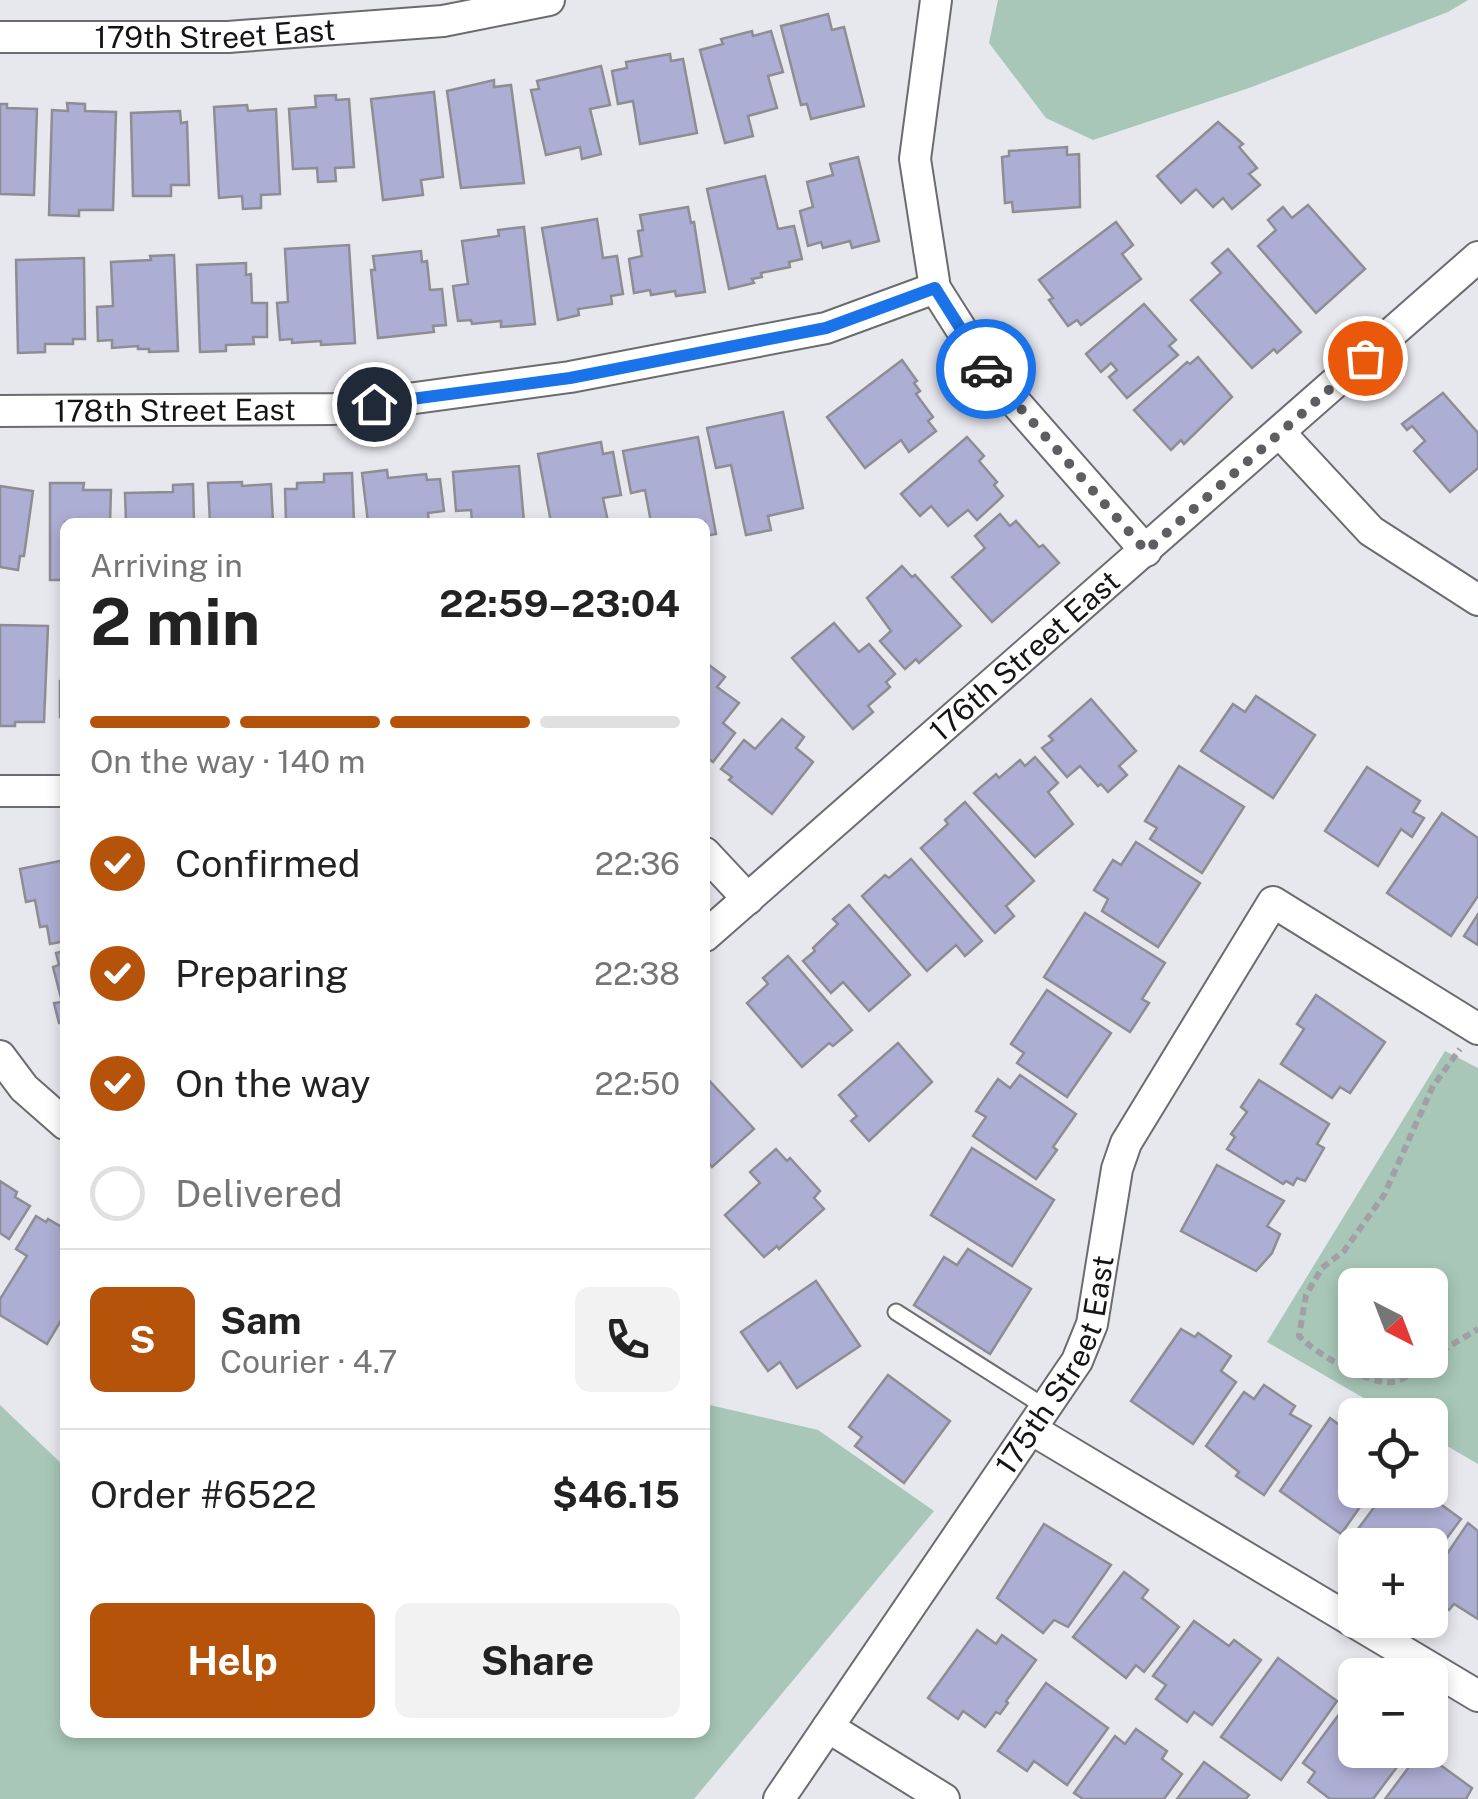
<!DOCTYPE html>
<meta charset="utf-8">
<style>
body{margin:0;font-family:"Public Sans",sans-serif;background:#f2f2f2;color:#222;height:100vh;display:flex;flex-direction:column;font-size:38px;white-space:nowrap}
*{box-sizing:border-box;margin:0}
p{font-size:32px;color:#767676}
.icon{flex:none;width:55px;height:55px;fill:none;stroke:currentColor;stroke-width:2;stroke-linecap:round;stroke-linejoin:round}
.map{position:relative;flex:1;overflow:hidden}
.side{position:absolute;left:60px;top:518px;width:650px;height:1220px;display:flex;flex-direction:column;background:#fff;border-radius:15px;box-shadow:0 5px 15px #0003}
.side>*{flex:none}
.needle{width:65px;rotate:138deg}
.buttons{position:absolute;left:1338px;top:1268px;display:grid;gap:20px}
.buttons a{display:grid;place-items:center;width:110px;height:110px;border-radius:15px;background:#fff;box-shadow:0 5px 15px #0003;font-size:50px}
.pin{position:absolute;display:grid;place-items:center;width:85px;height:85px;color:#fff;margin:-42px;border:5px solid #fff;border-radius:50%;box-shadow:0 2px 10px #0007}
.courier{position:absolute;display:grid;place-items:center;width:100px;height:100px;margin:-50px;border:8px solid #1a73e8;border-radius:50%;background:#fff;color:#222;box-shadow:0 2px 12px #0007}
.head em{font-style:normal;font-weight:700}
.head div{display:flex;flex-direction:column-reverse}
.head{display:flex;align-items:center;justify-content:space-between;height:170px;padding:0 30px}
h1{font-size:65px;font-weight:700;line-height:75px}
.bar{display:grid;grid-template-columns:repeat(4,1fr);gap:15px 10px;align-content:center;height:120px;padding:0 30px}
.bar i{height:12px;border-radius:8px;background:#e0e0e0}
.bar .current{background:#b45309}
.bar p{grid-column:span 4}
.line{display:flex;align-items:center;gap:25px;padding:0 30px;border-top:2px solid #e0e0e0}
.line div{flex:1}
.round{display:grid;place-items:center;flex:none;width:105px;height:105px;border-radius:15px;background:#f2f2f2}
ol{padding:0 30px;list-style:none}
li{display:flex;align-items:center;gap:30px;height:110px}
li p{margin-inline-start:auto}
li .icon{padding:10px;border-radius:50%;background:#b45309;color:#fff;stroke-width:4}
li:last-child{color:#767676}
li i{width:55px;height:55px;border:5px solid #e0e0e0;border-radius:50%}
.primary-button{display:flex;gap:20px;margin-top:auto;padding:20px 30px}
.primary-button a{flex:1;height:115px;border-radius:15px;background:#b45309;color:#fff;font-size:40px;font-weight:700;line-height:115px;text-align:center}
.primary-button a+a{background:#f2f2f2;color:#222}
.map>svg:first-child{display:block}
</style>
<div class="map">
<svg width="1478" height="1799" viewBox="0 0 1478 1799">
<rect width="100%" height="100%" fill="#e7e7ee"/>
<g fill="#a8c7b8" fill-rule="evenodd">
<path d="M998 0H1468L1448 12 1249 88 1093 140 1046 118 989 43Z"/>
<path d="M1445 1051 1478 1068V1464L1430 1436V1415H1393L1267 1342ZM1430 1285V1360H1355V1285Z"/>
<path d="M705 1404 818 1430 934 1511 694 1799H0V1405L65 1467V1732H705Z"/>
</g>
<g fill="#adaed3" stroke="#8d8d93" stroke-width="2.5">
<path d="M828 14 832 30 844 27 864 106 811 119 807 104 801 105 781 26Z"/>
<path d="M752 31 753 36 771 31 783 72 768 76 777 108 748 116 753 136 725 143 700 50 723 44 721 39Z"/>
<path d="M670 54 671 61 683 59 697 133 640 144 633 101 618 104 612 71 627 68 626 62Z"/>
<path d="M601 66 610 105 590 109 601 154 582 159 580 147 546 155 531 90 539 89 537 81Z"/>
<path d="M494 80V87L511 85 524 183 461 188 447 91Z"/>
<path d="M434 92 443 177 421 180 423 195 383 200 371 99Z"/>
<path d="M336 95V100L349 99 354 167 335 168 336 181 318 182 317 168 293 169 289 109 316 107 315 96Z"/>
<path d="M67 103 85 104V111L116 112 113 210H79V216L49 215 52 110 68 111Z"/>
<path d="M0 104H7V108L37 109 34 195 0 194Z"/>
<path d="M247 105 248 111 276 109 280 194 261 195V208L243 209 242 196 219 198 214 107Z"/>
<path d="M180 111 181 123 187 122 189 185H171V196H133L131 113Z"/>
<path d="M1218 122 1243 144 1239 147 1257 168 1249 174 1260 185 1232 209 1223 198 1213 207 1196 189 1181 203 1157 176Z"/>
<path d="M1067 147V155L1079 154 1080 207 1013 212 1012 202 1005 203 1002 157 1009 156V151Z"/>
<path d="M858 157 879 241 852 248 850 241 823 248 821 242 808 246 800 211 813 207 807 182 833 175 830 164Z"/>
<path d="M765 176 778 229 794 226 802 259 789 262 790 267 761 273 762 277 752 279 754 283 729 289 707 189Z"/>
<path d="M1308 205 1365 269 1316 313 1258 246 1276 230 1268 220 1283 207 1292 218Z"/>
<path d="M688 207 691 223 694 222 705 292 676 296 675 291 651 295 650 290 634 293 629 259 642 256 638 231 643 230 640 215Z"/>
<path d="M597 219 603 258 617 256 623 294 611 296 612 304 578 309 579 315 558 320 542 228Z"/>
<path d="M1116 222 1133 245 1122 254 1141 279 1081 325 1077 320 1068 326 1049 300 1053 298 1039 280Z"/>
<path d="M524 227 535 324 501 327V321L472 324 471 320 458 321 453 286 468 284 462 241 499 236 498 230Z"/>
<path d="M349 245 355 343 321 345V341L292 343V339L280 340 277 303 288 302 285 249Z"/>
<path d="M1228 249 1301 332 1277 353 1274 349 1252 368 1191 300 1221 273 1212 263Z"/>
<path d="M421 251 422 262 427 261 430 290 442 289 446 325 433 326 434 332 378 338 371 270H375L373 256Z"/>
<path d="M174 255 178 351 149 352V349H138V346L112 348V340L98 341 97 307 113 306 111 262 151 260 150 256Z"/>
<path d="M84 258 85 339H73V344H45V352L18 353 16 260Z"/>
<path d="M246 263V275L251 274 252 303H267V337H253L254 344 226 345V351L200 352 197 265Z"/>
<path d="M1144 304 1176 340 1169 346 1178 355 1127 398 1109 377 1117 370 1111 363 1101 372 1086 354Z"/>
<path d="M1198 357 1232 397 1184 444 1181 440 1171 450 1134 410 1187 362 1190 364Z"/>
<path d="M902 360 917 381 914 383 920 391 916 394 933 417 928 421 936 431 909 452 901 440 865 468 827 417Z"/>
<path d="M1443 393 1478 433V468L1450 492 1414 451 1425 441 1412 426 1407 430 1402 424Z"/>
<path d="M783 412 803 508 768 516 771 530 746 535 731 465 716 468 707 428Z"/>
<path d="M698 437 716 534 705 536V522H651L645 490 631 493 623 451Z"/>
<path d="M967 437 984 456 979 461 997 482 994 485 1003 496 977 520 968 510 948 526 931 506 920 516 901 494Z"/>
<path d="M601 442 603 454 613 452 621 495 603 498 608 522H551L538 454Z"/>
<path d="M519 466 524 522H472L471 510 456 511 453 472Z"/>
<path d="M387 470 388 478 426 474 427 480 440 479 444 511 428 513 429 522H368L362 473Z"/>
<path d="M352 473 354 522H286L285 489H297V483L324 482V474Z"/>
<path d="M242 482V486L271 484 273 522H210L208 483Z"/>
<path d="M50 483H84L83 490H111L110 522H65V580H50Z"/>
<path d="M193 484 194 522H126L125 493 173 492V485Z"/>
<path d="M0 486 33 491 24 556H20L18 570 0 567Z"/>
<path d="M1000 514 1010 526 1016 521 1039 547 1043 545 1059 563 992 622 952 577 985 548 975 536Z"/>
<path d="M902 566 912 577 915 575 961 626 919 663 916 659 905 669 880 641 891 631 867 598Z"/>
<path d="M834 623 859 652 869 644 895 674 886 682 890 687 868 706 873 712 853 729 792 658Z"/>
<path d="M0 625 48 626 44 722H15V726H0Z"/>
<path d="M705 662 725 677 717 687 739 703 723 723 735 733 713 762 705 756Z"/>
<rect x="60" y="681" width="5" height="36"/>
<path d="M1256 696 1315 735 1273 798 1201 751 1233 704 1245 712Z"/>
<path d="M1091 699 1136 751 1119 766 1127 775 1108 792 1101 784 1098 786 1080 766 1067 777 1042 748 1053 740 1049 736Z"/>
<path d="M782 719 804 737 796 748 813 762 772 814 729 780 732 777 721 769 744 740 755 749Z"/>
<path d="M1035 757 1058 783 1048 792 1073 824 1035 857 974 793 996 774 999 778 1020 760 1025 766Z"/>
<path d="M1179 766 1244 807 1202 873 1150 839 1157 828 1145 821Z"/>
<path d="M1367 767 1420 801 1413 812 1424 818 1412 837 1401 829 1378 866 1325 831Z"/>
<path d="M965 802 1034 881 1006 906 1014 916 995 933 921 848 948 824 945 820Z"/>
<path d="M1442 813 1478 838V896L1451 936 1387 893Z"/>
<path d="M1136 842 1200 883 1158 947 1102 911 1108 899 1094 890 1113 860 1121 865Z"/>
<path d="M911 859 982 941 965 956 956 945 927 971 862 896 885 875 889 878Z"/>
<path d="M65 860V941L50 944 47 926 40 927 35 900 26 902 20 869Z"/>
<path d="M849 905 910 975 869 1011 843 982 831 993 803 961 815 951 813 948 838 924 833 919Z"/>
<path d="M1085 913 1165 963 1142 999 1149 1003 1130 1032 1044 977Z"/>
<path d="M1478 914V945L1464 936Z"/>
<path d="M65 951V1021L59 1023 54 1003 62 1002 53 967 59 965 56 953Z"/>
<path d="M788 956 852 1030 833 1046 829 1043 802 1067 747 1003 768 984 763 978Z"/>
<path d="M1047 990 1111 1033 1067 1097 1017 1063 1024 1053 1011 1044Z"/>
<path d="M1316 995 1385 1042 1350 1093 1340 1087 1332 1098 1281 1064 1304 1029 1297 1024Z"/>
<path d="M898 1043 932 1082 869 1141 851 1121 857 1116 839 1095Z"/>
<path d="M1020 1075 1076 1114 1053 1147 1057 1150 1036 1179 973 1136 986 1117 976 1111 998 1079 1010 1088Z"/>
<path d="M705 1076 754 1129 712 1167 705 1159Z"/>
<path d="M1259 1080 1329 1124 1317 1144 1324 1148 1305 1181 1297 1178 1293 1185 1286 1181 1283 1184 1227 1149 1235 1137 1231 1134 1247 1112 1241 1107Z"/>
<path d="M972 1148 1054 1200 1012 1266 931 1215Z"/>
<path d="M776 1149 787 1161 790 1158 820 1191 814 1198 824 1209 779 1249 777 1246 764 1257 725 1215 760 1183 750 1172Z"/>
<path d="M1217 1165 1284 1201 1267 1226 1280 1234 1272 1253 1256 1271 1181 1231Z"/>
<path d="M0 1181 17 1192 15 1197 30 1206 9 1239 0 1233Z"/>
<path d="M36 1216 46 1222 48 1219 65 1229V1314L47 1344 0 1315V1299L27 1256 16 1249Z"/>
<path d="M968 1249 1031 1289 990 1354 914 1305 944 1257 957 1265Z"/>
<path d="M816 1281 860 1346 797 1388 780 1362 768 1371 741 1332Z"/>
<path d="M1181 1329 1195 1337 1198 1333 1231 1356 1221 1371 1236 1382 1193 1444 1131 1401Z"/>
<path d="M888 1375 950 1421 904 1483 855 1446 862 1437 849 1427Z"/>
<path d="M1264 1385 1295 1406 1290 1414 1311 1426 1264 1495 1236 1476 1239 1472 1206 1446 1244 1392 1254 1399Z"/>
<path d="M1330 1418 1349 1432 1350 1429 1355 1432V1490H1372L1341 1534 1280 1491Z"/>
<path d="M1430 1486 1444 1496 1439 1503 1461 1519 1430 1561V1545H1363L1352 1537 1387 1490H1430Z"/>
<path d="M1468 1523 1478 1531V1619L1454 1604 1449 1610 1435 1602 1437 1598 1430 1593V1579Z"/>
<path d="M1044 1524 1111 1565 1068 1627 1054 1620 1043 1633 997 1598Z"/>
<path d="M1124 1572 1148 1590 1142 1598 1179 1627 1144 1672 1136 1665 1126 1678 1073 1637Z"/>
<path d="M1194 1621 1229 1646 1234 1640 1261 1660 1212 1725 1194 1712 1187 1722 1156 1699 1166 1685 1153 1676Z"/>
<path d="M977 1630 996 1644 1002 1635 1036 1660 1006 1701 1008 1703 1000 1714 996 1712 985 1727 963 1711 958 1719 928 1698Z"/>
<path d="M1278 1658 1337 1701 1281 1780 1221 1737Z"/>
<path d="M1046 1683 1108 1728 1067 1785 1034 1761 1027 1771 998 1751Z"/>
<path d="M1340 1713 1355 1724V1750L1409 1751 1373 1799H1330L1308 1782 1315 1772 1303 1763Z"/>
<path d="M1136 1729 1167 1751 1162 1759 1182 1774 1164 1799H1083L1074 1793 1115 1736 1125 1744Z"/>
<path d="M1421 1751 1472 1788 1466 1799H1385Z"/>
<path d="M1204 1762 1249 1795 1246 1799H1177Z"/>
</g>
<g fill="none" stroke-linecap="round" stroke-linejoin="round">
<defs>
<path id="service" d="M896 1312 1045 1407"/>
<g id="minor">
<path d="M936 0 915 159 935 288 987 370 1146 551"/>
<path id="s1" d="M0 37H228L443 21 549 0"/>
<path id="s2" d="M0 411 334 409 570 377 826 328 935 288"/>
<path d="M1280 433 1371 531 1478 600"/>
<path d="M0 791H65"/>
<path d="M705 853 748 899"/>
<path id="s3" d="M705 936 1478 257"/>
<path d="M0 1056 24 1088 65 1124"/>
<path d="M1031 1429 1478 1696"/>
<path d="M828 1727 944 1799"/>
<path id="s4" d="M779 1799 1077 1361 1092 1324 1117 1169 1126 1143 1273 902 1478 1029"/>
</g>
</defs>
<use href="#service" stroke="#6b6b70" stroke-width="19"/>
<use href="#minor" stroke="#6b6b70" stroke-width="34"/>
<g stroke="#a0a0a6" stroke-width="6" stroke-dasharray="8 5" stroke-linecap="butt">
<path d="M1430 1358 1478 1329"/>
<path d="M1427 1360C1417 1369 1406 1380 1393 1382 1370 1386 1315 1353 1299 1336L1306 1295 1322 1268 1344 1251 1384 1195 1433 1086 1460 1049"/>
</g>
<use href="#service" stroke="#fff" stroke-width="15"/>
<use href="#minor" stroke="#fff" stroke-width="30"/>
</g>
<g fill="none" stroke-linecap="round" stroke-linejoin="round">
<path stroke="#5e5e62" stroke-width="10" stroke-dasharray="0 18" d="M986 369 1146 551 1365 358"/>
<path stroke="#1a73e8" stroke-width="12" d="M374 404 570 378 826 328 935 288 986 369"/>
</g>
<g text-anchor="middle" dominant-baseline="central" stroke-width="8" stroke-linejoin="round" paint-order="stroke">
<g font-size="30" fill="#141416" stroke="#fff">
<text stroke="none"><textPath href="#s1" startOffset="215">179th Street East</textPath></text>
<text stroke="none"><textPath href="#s2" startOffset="175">178th Street East</textPath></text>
<text stroke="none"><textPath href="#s3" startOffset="425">176th Street East</textPath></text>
<text stroke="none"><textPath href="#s4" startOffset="518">175th Street East</textPath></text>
</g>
</g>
</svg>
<div class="buttons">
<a><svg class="needle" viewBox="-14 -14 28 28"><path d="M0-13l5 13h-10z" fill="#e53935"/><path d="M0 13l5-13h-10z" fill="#767676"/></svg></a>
<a><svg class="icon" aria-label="locate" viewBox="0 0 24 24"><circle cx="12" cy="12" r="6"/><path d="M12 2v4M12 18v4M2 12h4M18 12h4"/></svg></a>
<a>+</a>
<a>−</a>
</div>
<div class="pin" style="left:1365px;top:358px;background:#ea580c"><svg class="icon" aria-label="bag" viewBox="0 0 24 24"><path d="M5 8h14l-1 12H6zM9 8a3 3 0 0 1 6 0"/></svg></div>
<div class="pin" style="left:374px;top:404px;background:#1f2937"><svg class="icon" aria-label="home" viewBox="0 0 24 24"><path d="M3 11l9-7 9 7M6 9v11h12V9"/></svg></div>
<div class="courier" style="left:986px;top:369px"><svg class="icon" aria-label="car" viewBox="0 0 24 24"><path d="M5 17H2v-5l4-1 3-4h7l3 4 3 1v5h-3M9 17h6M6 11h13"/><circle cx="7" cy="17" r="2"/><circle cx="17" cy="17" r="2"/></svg></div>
<section class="side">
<div class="head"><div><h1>2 min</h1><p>Arriving in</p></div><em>22:59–23:04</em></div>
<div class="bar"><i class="current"></i><i class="current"></i><i class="current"></i><i></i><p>On the way · 140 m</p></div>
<ol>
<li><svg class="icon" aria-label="check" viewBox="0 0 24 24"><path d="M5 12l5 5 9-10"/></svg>Confirmed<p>22:36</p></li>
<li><svg class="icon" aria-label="check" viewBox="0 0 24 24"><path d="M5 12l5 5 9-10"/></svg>Preparing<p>22:38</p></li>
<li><svg class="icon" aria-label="check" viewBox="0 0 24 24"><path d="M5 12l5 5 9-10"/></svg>On the way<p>22:50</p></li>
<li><i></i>Delivered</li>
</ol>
<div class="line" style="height:180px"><b class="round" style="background:#b45309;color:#fff">S</b><div><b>Sam</b><p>Courier · 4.7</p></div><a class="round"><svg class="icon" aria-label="phone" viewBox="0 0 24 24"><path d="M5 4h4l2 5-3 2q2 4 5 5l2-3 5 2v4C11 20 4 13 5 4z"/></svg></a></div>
<div class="line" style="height:130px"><div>Order #6522</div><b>$46.15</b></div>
<div class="primary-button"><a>Help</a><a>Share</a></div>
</section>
</div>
